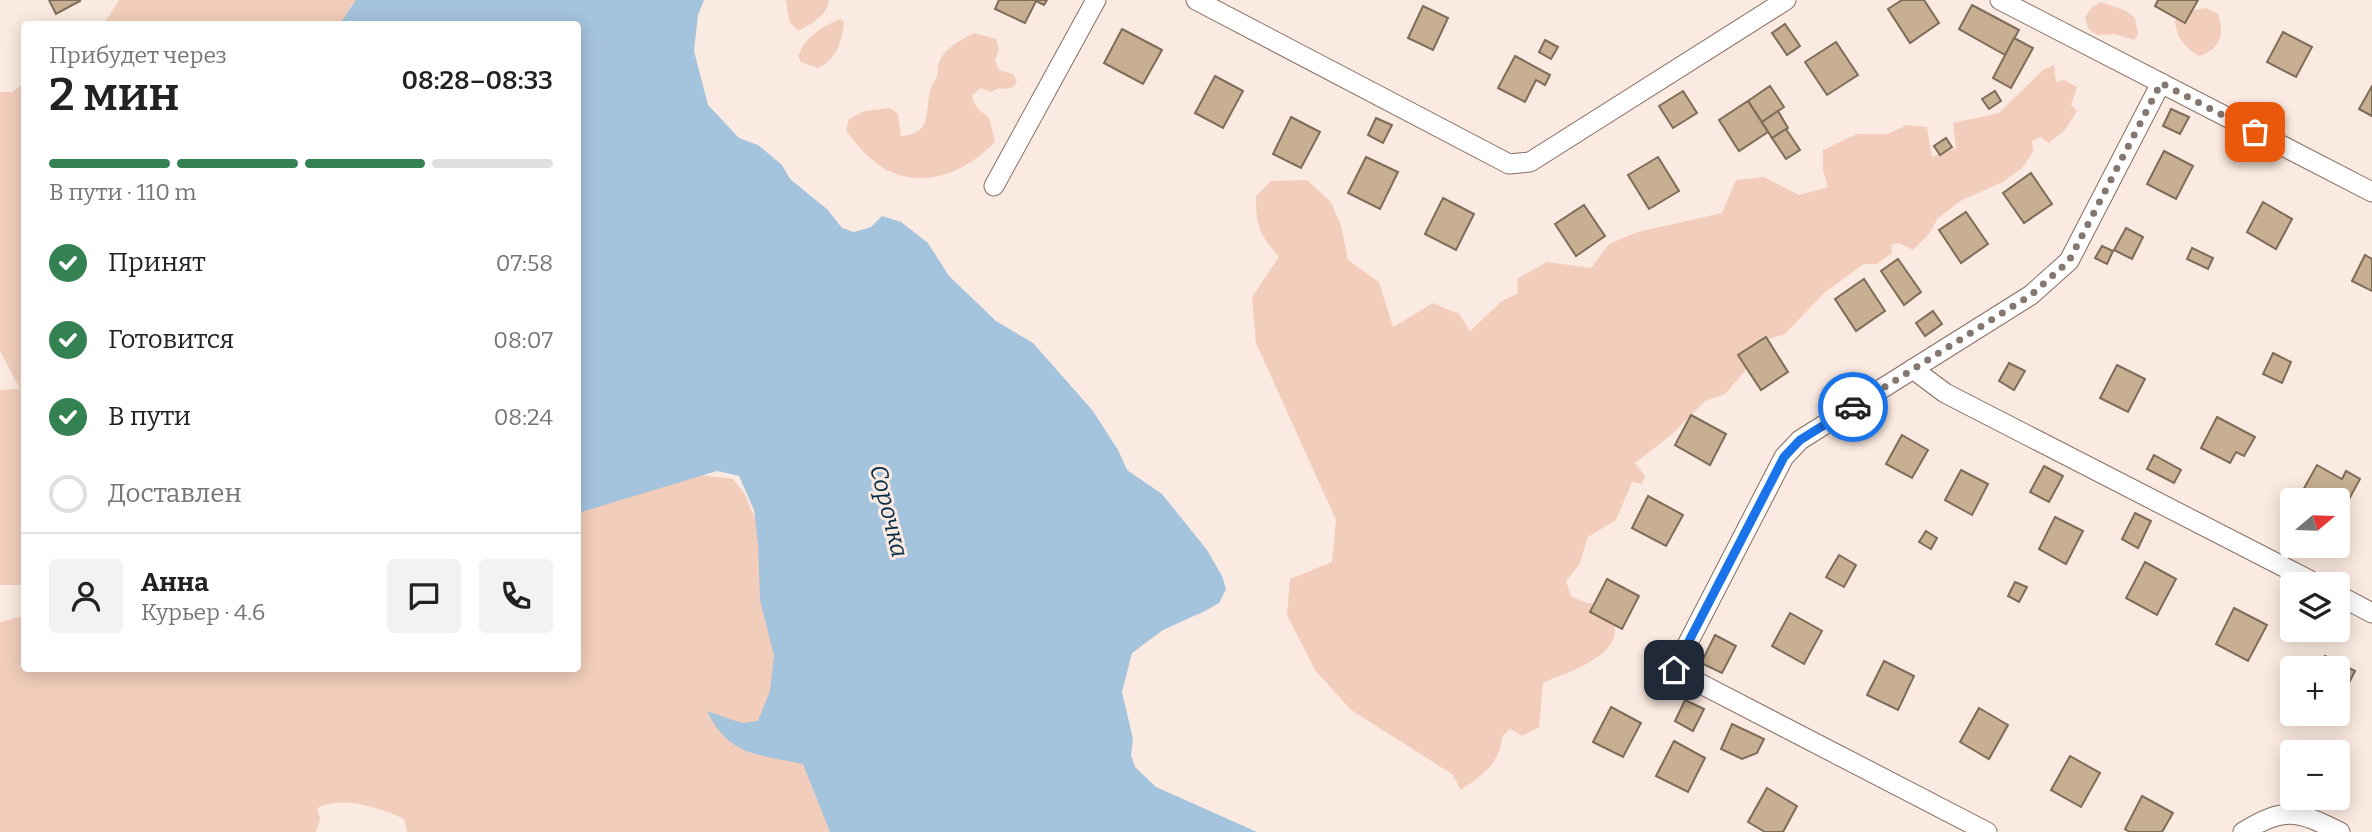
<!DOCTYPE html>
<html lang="ru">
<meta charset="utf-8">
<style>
body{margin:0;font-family:Bitter,serif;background:#f2f2f2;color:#222;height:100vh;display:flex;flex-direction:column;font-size:26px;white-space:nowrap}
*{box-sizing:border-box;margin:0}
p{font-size:23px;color:#767676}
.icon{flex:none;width:38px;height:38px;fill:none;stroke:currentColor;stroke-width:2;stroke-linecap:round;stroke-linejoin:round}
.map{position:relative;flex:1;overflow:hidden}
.panel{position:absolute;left:21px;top:21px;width:560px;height:651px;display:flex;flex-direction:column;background:#fff;border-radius:7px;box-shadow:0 4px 18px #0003}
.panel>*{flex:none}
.needle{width:46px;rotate:71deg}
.fabs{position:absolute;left:2280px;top:488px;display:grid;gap:14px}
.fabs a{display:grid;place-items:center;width:70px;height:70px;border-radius:7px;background:#fff;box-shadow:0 4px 18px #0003;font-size:35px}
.pin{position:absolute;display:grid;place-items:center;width:60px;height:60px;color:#fff;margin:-30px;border-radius:14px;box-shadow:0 4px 10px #0006}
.courier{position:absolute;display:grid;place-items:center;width:70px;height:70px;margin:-35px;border:5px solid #1a73e8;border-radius:50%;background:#fff;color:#222;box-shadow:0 2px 9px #0007}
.headline em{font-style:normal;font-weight:600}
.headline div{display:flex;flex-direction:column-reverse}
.headline{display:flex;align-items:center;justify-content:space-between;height:119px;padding:0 28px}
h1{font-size:46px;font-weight:600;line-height:52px}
.bar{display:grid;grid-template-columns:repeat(4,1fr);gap:10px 7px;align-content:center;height:84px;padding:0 28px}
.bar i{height:9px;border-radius:5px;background:#e0e0e0}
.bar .on{background:#348252}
.bar p{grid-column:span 4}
.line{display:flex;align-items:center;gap:18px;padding:0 28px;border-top:2px solid #e0e0e0}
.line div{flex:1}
.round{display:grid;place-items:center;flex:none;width:74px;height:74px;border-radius:7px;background:#f2f2f2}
ol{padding:0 28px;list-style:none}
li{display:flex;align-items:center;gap:21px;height:77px}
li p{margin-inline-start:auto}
li .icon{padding:7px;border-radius:50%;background:#348252;color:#fff;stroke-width:4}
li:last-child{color:#767676}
li i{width:38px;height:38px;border:4px solid #e0e0e0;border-radius:50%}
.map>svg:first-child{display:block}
</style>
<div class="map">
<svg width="2372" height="832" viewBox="0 0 2372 832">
<rect width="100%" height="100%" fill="#fbeae1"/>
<g fill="#f2cdbb">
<path d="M119 0H367L352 24H104Z"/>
<path d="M786 0H829C826 17 812 23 798 31L789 21Z"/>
<path d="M2101 2 2126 11 2135 18 2138 35 2134 40 2115 34 2098 35 2089 30 2085 18 2091 8Z"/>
<path d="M2206 8 2218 14C2225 34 2220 50 2199 56 2185 48 2176 37 2175 21L2184 12Z"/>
<path d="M841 19 844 22C842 41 837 59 818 68L801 62 798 56C806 36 822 26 841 19Z"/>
<path d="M974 33 996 39 999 49 995 60 999 70 1013 74 1017 82 1013 87 1005 89 1000 88 990 92 981 88 972 95C974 106 979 111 989 117L995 142C960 178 908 195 868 156 860 149 853 139 846 131L849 119 865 111 890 108 898 114 901 136C932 134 925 113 930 91 931 86 935 81 937 76 939 71 937 65 940 60 947 46 961 40 974 33Z"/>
<path d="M2054 65 2056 82 2064 80 2077 87 2071 105 2077 111 2065 130 2049 143 2040 137 2032 141 2033 152 2023 167 2003 182 1962 200 1938 218 1929 234 1913 250 1899 243 1891 245 1892 253 1877 264H1864L1824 293 1785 334 1765 340 1749 355 1745 371 1725 394 1705 401 1670 436 1635 463 1645 476 1642 484 1632 482 1616 520 1588 537 1579 565 1566 581 1571 596 1586 603 1604 604C1641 651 1575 669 1543 683L1539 727 1522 736 1510 729 1502 737C1500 764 1482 775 1461 790L1452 774 1351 710 1315 670 1287 615 1290 579 1332 562 1336 520 1256 343 1252 297 1279 257C1259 233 1256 227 1256 196L1271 181 1307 180 1331 202 1341 226 1348 260 1379 282 1393 327 1433 303 1459 314 1470 331 1502 301 1518 293 1517 279 1547 262 1591 268 1609 244 1638 232 1722 213 1736 180 1764 177 1799 195 1828 187 1823 171V150L1857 134H1888L1907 125 1927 127 1932 157 1956 148 1953 123 1999 113 2043 70Z"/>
<path d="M24 82V585H0V390L20 389 0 351V92H13Z"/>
<path d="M678 472 733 479 744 493 759 527 804 742 854 832H407L404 819C378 807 344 796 317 808L320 819 316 832H0V622L24 616V668H578V500Z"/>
</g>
<path fill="#a4c3dd" d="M356 0H704L698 15 694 51 708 105 739 138 758 145 782 165 790 179 828 210 842 228 854 232 871 227 882 216 901 222 928 243 949 276 996 321 1033 343 1093 411 1118 450 1127 470 1162 494 1207 550 1222 576 1226 589 1219 603 1205 611 1163 630 1132 653 1122 692 1133 739 1131 755 1135 767 1156 787 1257 832H830L803 764C759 754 729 757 707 711L742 723 758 721 770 691 774 656 760 600 758 543 754 510 739 476 717 471 578 513V24H340Z"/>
<g fill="#c8af91" stroke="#7d6c58" stroke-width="2">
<path d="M49 0H79L80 1 56 14Z"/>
<path d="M999 0H1047L1044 5 1036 1 1025 23 995 9Z"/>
<path d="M1902 0H1924L1939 23 1910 43 1888 9Z"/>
<path d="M2158 0H2198L2185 23 2155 6Z"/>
<path d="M1972 5 2019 30 2005 55 1959 29Z"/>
<path d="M1423 6 1448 18 1433 50 1408 38Z"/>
<path d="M1785 24 1800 46 1787 55 1772 33Z"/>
<path d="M1122 29 1162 50 1143 84 1104 63Z"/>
<path d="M2283 32 2312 47 2296 77 2267 62Z"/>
<path d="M2014 38 2033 48 2011 88 1993 78Z"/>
<path d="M1545 40 1558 47 1551 59 1539 52Z"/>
<path d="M1836 42 1858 75 1827 95 1805 62Z"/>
<path d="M1515 56 1550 75 1545 85 1536 80 1525 102 1498 88Z"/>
<path d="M1215 76 1243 91 1223 128 1195 113Z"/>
<path d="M1770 86 1784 107 1762 122 1748 101Z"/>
<path d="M2372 86V116L2359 109Z"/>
<path d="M1683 91 1697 113 1673 128 1659 106Z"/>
<path d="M1995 91 2001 101 1989 109 1982 99Z"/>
<path d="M1748 101 1768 132 1739 151 1719 120Z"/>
<path d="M2171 109 2189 117 2180 134 2163 126Z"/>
<path d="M1778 111 1788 128 1772 138 1762 122Z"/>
<path d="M1291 117 1320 132 1301 168 1273 154Z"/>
<path d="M1376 118 1392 125 1383 143 1368 135Z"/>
<path d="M1786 129 1800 150 1786 159 1772 138Z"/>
<path d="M1946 138 1952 147 1940 155 1934 146Z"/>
<path d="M2164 151 2193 166 2176 199 2147 184Z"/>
<path d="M1366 157 1398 172 1380 209 1348 193Z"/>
<path d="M1658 157 1679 191 1649 209 1628 175Z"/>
<path d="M2031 173 2052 204 2024 223 2003 193Z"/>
<path d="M1443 198 1474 214 1456 250 1425 234Z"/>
<path d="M2263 202 2292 219 2276 249 2247 232Z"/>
<path d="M1584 205 1605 236 1576 256 1555 224Z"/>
<path d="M1966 212 1988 244 1961 263 1939 230Z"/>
<path d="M2126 228 2143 237 2132 259 2114 250Z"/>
<path d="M2102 246 2113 251 2107 264 2095 258Z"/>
<path d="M2192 248 2213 258 2208 269 2187 259Z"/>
<path d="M2365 255 2372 259V291L2352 281Z"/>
<path d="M1898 259 1921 292 1904 305 1881 271Z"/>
<path d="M1864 279 1885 311 1856 331 1835 299Z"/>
<path d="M1933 311 1942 324 1925 336 1916 323Z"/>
<path d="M1766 337 1788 372 1761 390 1738 355Z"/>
<path d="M2273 353 2291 362 2282 383 2263 374Z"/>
<path d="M2009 363 2025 371 2014 390 1999 381Z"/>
<path d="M2117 365 2145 379 2128 412 2100 398Z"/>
<path d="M1691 415 1726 434 1710 465 1675 445Z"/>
<path d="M2217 417 2255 437 2244 456 2236 452 2230 463 2201 448Z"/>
<path d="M1902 435 1928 450 1912 478 1886 464Z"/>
<path d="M2154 455 2181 470 2174 483 2147 469Z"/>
<path d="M2317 465 2342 479 2346 471 2360 479 2341 514 2338 513V500L2298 499Z"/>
<path d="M2044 466 2063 476 2049 502 2030 492Z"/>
<path d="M1961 470 1988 484 1972 515 1945 500Z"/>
<path d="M1648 496 1683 515 1666 546 1632 528Z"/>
<path d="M2135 513 2151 521 2138 548 2122 539Z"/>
<path d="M2055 517 2083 531 2066 564 2039 549Z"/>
<path d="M1926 531 1937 538 1931 549 1919 542Z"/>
<path d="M1839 555 1856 565 1844 587 1826 577Z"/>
<path d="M2145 562 2176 579 2157 615 2126 598Z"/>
<path d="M1607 579 1639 596 1622 629 1590 612Z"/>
<path d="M2015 582 2027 587 2019 602 2008 596Z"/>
<path d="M2234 608 2267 625 2248 661 2216 644Z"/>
<path d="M1790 613 1822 631 1804 664 1772 646Z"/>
<path d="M1715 635 1736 646 1722 673 1701 663Z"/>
<path d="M2325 656 2355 671 2338 704V668H2319Z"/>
<path d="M1884 661 1914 676 1898 710 1867 695Z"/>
<path d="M1685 700 1704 709 1693 731 1675 721Z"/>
<path d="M1611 707 1641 723 1623 757 1593 742Z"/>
<path d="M1979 708 2008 725 1989 759 1960 742Z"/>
<path d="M1732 724 1764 739 1757 753 1742 759 1721 749Z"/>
<path d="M1674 741 1705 758 1688 792 1656 776Z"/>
<path d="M2070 756 2100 773 2081 807 2051 790Z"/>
<path d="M1767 788 1797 806 1783 832H1765L1748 822Z"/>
<path d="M2142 796 2173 813 2162 832H2130L2125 829Z"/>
</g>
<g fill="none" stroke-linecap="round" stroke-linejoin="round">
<defs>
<g id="street">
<path d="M1196 0 1509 164 1530 162 1786 0"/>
<path d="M2000 0 2372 192"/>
<path d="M994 186 1096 0"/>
<path d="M1913 369 1945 393 2317 584"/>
<path d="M2338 595 2372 613"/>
<path d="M1987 832 1674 670 1784 457 1800 440 2031 295 2069 261 2161 83"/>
<path d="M2243 832C2285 806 2298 811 2340 832"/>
</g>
</defs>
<use href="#street" stroke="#866d60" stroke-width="21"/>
<use href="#street" stroke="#fff" stroke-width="19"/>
</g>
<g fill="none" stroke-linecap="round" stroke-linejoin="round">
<path stroke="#847770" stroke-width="7" stroke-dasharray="0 12.6" d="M1853 407 2031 295 2069 261 2161 83 2255 132"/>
<path stroke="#1a73e8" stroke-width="9" d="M1674 670 1784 457 1800 440 1853 407"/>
</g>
<g text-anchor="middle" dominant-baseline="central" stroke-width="6" stroke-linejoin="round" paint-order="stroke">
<g font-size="24" font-style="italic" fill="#042b46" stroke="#fbeae1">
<text transform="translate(889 511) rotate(76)">Сорочка</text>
</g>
</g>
</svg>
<div class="fabs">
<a><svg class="needle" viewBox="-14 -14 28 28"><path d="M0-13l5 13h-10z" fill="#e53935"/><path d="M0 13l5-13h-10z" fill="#767676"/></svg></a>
<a><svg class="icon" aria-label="layers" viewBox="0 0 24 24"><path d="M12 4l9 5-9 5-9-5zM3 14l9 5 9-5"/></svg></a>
<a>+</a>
<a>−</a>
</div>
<div class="pin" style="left:2255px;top:132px;background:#ea580c"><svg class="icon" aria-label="bag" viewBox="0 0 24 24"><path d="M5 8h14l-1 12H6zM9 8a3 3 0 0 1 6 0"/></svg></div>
<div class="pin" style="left:1674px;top:670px;background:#1f2937"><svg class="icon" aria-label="home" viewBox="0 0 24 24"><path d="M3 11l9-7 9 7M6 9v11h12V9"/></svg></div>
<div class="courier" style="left:1853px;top:407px"><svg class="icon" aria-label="car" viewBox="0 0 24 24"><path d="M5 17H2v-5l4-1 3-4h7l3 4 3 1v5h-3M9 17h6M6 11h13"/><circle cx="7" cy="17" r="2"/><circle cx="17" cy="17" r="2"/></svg></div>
<section class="panel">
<div class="headline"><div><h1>2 мин</h1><p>Прибудет через</p></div><em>08:28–08:33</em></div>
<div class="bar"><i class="on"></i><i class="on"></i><i class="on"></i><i></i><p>В пути · 110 m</p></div>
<ol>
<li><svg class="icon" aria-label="check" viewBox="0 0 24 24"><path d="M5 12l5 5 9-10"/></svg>Принят<p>07:58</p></li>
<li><svg class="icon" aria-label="check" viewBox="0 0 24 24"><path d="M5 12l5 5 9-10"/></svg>Готовится<p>08:07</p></li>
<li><svg class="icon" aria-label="check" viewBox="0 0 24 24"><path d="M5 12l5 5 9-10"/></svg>В пути<p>08:24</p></li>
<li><i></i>Доставлен</li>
</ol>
<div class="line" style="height:126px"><a class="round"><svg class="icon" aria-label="person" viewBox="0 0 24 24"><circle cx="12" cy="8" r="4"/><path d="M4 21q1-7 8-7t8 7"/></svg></a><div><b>Анна</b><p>Курьер · 4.6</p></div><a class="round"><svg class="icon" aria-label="chat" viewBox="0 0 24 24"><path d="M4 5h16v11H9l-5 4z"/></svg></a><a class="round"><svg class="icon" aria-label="phone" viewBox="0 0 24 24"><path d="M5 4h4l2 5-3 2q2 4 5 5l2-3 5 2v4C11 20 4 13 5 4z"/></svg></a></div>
</section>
</div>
